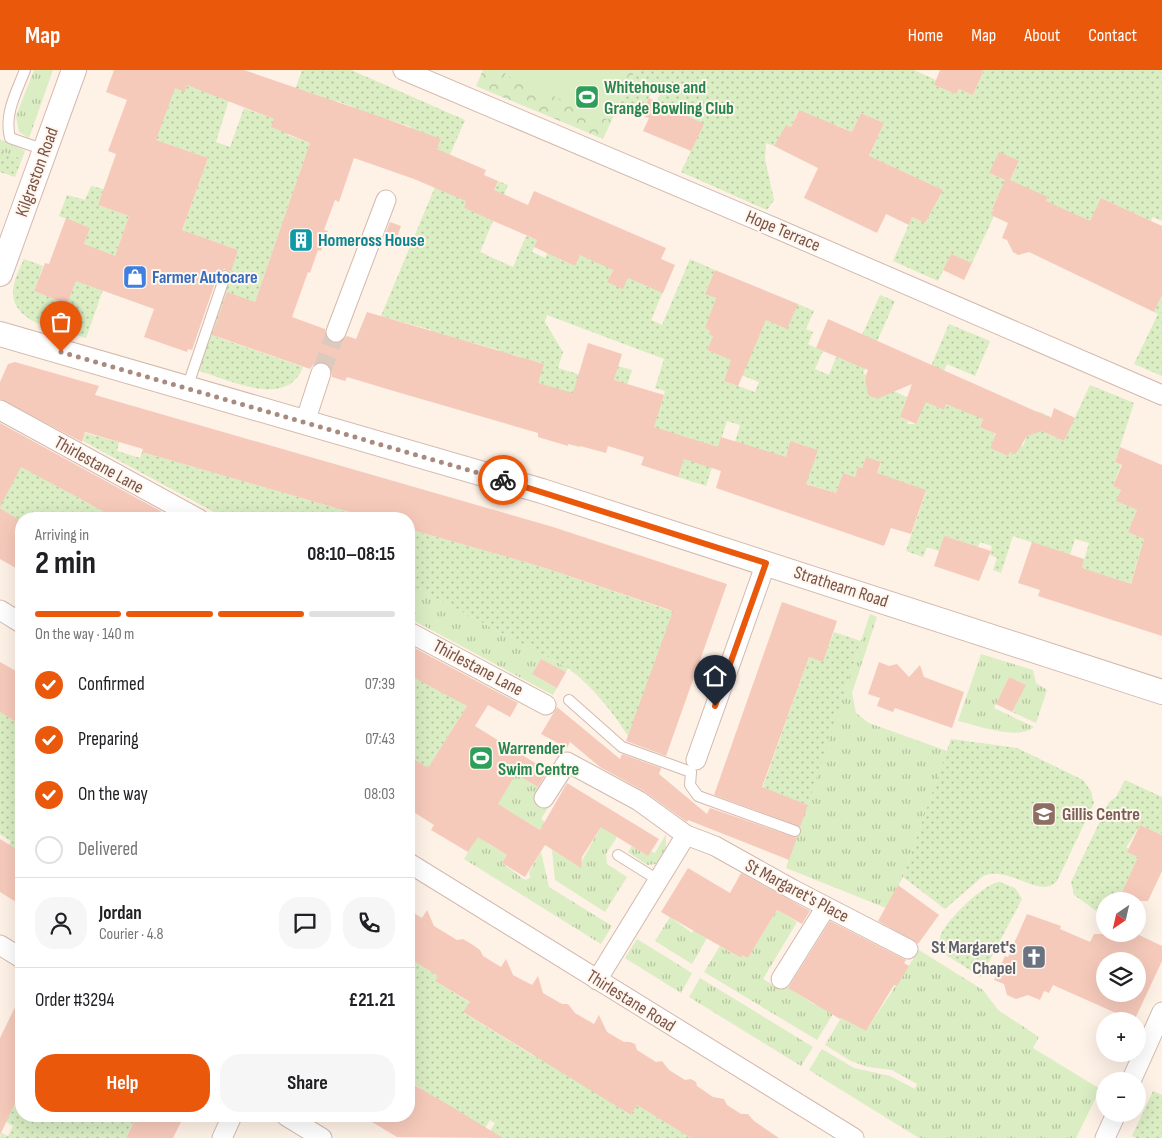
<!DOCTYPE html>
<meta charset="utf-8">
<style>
body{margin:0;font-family:"Sofia Sans Condensed",sans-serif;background:#f6f6f6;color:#202124;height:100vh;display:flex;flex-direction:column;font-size:19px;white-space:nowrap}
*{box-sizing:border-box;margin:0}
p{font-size:16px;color:#757577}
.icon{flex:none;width:28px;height:28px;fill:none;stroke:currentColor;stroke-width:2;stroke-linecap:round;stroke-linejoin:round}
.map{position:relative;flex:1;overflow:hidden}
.panel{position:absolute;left:15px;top:442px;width:400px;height:610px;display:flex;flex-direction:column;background:#fff;border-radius:20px;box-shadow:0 5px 20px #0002}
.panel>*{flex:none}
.needle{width:32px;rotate:214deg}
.tools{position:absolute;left:1096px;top:822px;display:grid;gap:10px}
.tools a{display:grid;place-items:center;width:50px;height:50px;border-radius:50%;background:#fff;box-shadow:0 5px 20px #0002;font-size:25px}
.pin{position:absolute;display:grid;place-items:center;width:42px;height:42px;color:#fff;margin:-51px -21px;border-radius:50% 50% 50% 0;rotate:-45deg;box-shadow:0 0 5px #0007}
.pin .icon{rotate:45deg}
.courier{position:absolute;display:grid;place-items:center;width:50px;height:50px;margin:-25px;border:4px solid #ea580c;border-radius:50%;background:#fff;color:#222;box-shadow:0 1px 6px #0007}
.head em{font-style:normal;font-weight:700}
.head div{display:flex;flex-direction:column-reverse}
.head{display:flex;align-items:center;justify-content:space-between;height:85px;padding:0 20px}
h1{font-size:32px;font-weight:700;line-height:38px}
.bar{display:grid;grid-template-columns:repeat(4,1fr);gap:8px 5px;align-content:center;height:60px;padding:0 20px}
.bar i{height:6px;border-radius:4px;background:#e0e0e0}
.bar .current{background:#ea580c}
.bar p{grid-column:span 4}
.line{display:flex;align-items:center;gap:12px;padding:0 20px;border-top:1px solid #e0e0e0}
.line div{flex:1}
.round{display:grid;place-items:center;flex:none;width:52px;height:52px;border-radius:20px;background:#f6f6f6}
ol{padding:0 20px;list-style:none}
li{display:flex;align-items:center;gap:15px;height:55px}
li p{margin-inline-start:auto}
li .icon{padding:5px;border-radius:50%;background:#ea580c;color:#fff;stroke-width:4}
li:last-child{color:#757577}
li i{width:28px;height:28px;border:2px solid #e0e0e0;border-radius:50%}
.button{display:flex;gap:10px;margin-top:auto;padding:10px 20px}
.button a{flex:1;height:58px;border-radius:20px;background:#ea580c;color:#fff;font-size:20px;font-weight:700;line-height:58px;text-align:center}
.button a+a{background:#f6f6f6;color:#202124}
header{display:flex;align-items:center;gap:30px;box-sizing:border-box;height:70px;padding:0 25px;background:#ea580c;color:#fff}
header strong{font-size:24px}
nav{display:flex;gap:28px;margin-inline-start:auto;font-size:18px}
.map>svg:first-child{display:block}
</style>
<header>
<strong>Map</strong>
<nav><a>Home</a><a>Map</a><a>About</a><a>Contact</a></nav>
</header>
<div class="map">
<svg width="1162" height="1068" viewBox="0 0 1162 1068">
<defs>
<pattern id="grass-tufts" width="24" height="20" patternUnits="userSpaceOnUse" patternTransform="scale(1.25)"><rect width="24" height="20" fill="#daedc3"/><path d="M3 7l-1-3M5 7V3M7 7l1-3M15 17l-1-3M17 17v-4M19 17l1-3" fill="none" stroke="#b6c3a0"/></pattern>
<pattern id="park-crowns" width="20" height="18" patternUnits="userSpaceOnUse" patternTransform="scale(1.25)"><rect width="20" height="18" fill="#daedc3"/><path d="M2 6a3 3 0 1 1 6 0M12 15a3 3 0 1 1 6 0" fill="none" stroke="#b6c3a0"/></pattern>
<pattern id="garden-dots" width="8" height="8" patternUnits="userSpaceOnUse" patternTransform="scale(1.25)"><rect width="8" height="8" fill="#daedc3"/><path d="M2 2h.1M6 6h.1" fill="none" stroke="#b6c3a0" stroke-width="1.8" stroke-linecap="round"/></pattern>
</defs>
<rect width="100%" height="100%" fill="#fef1e6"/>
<g fill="url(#grass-tufts)">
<path d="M34 0H53L29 68 19 62 16 46Z"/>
<path d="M0 69 25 81 22 89 0 81Z"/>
<path d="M409 514 568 598 566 602 541 589 532 604 557 618 553 625 409 548Z"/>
<path d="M870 544 877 547 852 623 856 643 869 653 947 681 903 807 886 838 786 798Z"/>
<path d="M981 584 1033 600 1036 613 1047 620 1036 653 1012 642 1025 615 1009 607 994 638 1034 657C1018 671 977 655 958 651Z"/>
<path d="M516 704 542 719 537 727 549 736 541 749 545 752 540 760 507 740 487 773 507 785 502 793 525 810 530 808 529 802 541 782 549 817 612 856 601 874 464 789Z"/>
<path d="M602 755 617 767 606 784 607 794 627 807 605 842 555 810 552 780 579 796Z"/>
<path d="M666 764V778L656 794 647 795 628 782 632 776 648 786 651 781 655 783Z"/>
<path d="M777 840 797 852 763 909 781 920 784 915 815 935 816 933 833 944 817 970 704 902 720 876 740 888 742 885 748 888Z"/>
<path d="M670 847 692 863 694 860 707 868 692 894 655 871Z"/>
<path d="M637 869 692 903 681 923 625 888Z"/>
<path d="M919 880 983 920 998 940 1039 967 1033 978 1100 1019 1076 1068H919L809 1000 822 979 854 998 890 1006 915 1019 917 1014 892 1000 868 997 851 991 825 975 841 948 866 961Z"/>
<path d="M700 908 813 977 801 996 689 927Z"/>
</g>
<path fill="url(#park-crowns)" d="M483 0H635L603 69 476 16Z"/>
<g fill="url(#garden-dots)" fill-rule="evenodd">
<path d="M302 0H351L465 50 448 89 467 131 464 138 483 146 498 111 508 115 480 182 513 197 526 166 537 170 532 182 545 188 554 168 555 187 575 196 579 182 600 194 611 172 627 167 607 212 642 206 640 213 651 218 654 210 667 212 651 250 662 255 690 189 715 200 705 223 716 228 705 258 710 261 713 266 707 280 722 286 750 287 766 250 798 234 814 241 806 259 813 262 808 274 823 281 815 299 829 305 836 287 850 292 880 225 895 231 863 303 866 305 864 309 869 312 867 318 872 327H881L887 318 907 327 900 347 908 351 907 354H916L928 326 937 330 934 336 944 340 946 334 967 311 985 319 979 335 987 339 980 356 996 365 990 378 1008 386 1010 382 1017 384 1020 375 1023 376 1037 341 1051 347 1046 363 1064 371 1090 315 1134 333 1115 392 1121 395 1113 416 1121 420 1117 431 1137 440 1128 462 1144 469 1119 552 1112 550 1121 522 1114 519 1116 509 1081 500 1089 473 1075 469 1070 485 1013 466 1001 503 993 500 997 488 990 485 992 476 980 472 978 477 944 466 939 481 927 477 923 487 906 481 926 421 906 413 868 429 881 393 866 387 862 398 858 397 855 407 843 403 836 423 792 409 817 380 790 371 782 400 735 372 740 355 727 351 706 416 678 407 691 368 680 365 679 367 652 362 665 321 655 318 664 289 547 245 545 252 563 282 558 298 588 307 582 326 533 316 539 309 543 293 520 289 521 287 512 284 510 286 498 283 499 280 466 271 449 283 453 267 430 263 431 260 381 246 435 117 433 91 441 69 410 61 411 57 384 48 383 51 357 42 358 39 337 31 335 35 325 28 306 21 288 65 310 73 255 232 231 224 216 267 303 297C287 340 228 309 196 300L238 180 182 160 208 88 156 70 165 44 150 7 185 21 187 15 231 23 216 72 230 77 244 38 274 49 281 60ZM728 300 759 312 755 322 724 311Z"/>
<path d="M635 0H914L936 10 934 15 956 24 959 19 973 25 984 0H1162V151L1153 147 1151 151 1101 128 1086 160C1073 139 1067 140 1045 134L1048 127 998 125 992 138 994 140 991 145 994 146 972 193 951 184 938 211 893 191 912 147 925 153 943 120 886 94 868 89 884 53 861 43 852 62 837 55 835 60 798 40 791 57 786 55 774 76 766 73 765 89 774 130 767 140 681 102 703 55 657 31 660 24 652 21 641 45 619 35ZM1019 92 1009 112 989 103Z"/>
<path d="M0 81 22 89 15 107 0 102Z"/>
<path d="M91 116 104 119 98 135 129 146 86 268C60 260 5 254 14 214 16 206 20 197 24 189L43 196 34 221 67 233 79 201 84 174 90 158 59 146 67 125 85 130Z"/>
<path d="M1162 225V306L1134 294 1158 244 1154 242Z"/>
<path d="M949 254 990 271 975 306 947 294 944 301 931 296Z"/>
<path d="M618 296 632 300 616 350 613 314Z"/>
<path d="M85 363 119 372 117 381 140 388 142 382 374 449H227L83 371Z"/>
<path d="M20 396 118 449H21V451L0 438V429Z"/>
<path d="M409 459 542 497 668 540 680 534 628 666C612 641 592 616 568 598L409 514Z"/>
<path d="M834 562 861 571 808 735 762 719 809 587 823 591Z"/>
<path d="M409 604 467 636 428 698 409 686Z"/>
<path d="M0 642 21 655V782L18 780 16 782 8 777 11 771 0 764Z"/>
<path d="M951 669 1017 678 1083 710 1091 721 1094 733 1057 811C1039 830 1011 795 983 806L945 839 903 807Z"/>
<path d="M1125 710 1162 727V765L1140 755 1126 778 1129 779 1128 782 1139 785 1118 831H1105V847L1074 825 1071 812 1109 732 1116 727Z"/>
<path d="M1000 812 1015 818 1022 829 981 907 946 885C942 881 938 875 940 868 942 854 985 812 1000 812Z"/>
<path d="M409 888 438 906 435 911 472 934 464 943 532 985 559 994 556 999 590 1012 587 1018 621 1032 618 1037 630 1045 634 1040V1033L691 1068H491L487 1066 495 1053 490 1050 482 1063 419 1024 422 1019 412 1013 409 1018Z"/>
<path d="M21 1021V1046H119L125 1050 127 1046 135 1049 126 1068H0L1 1063 8 1066 13 1056 6 1052Z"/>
<path d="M1153 1021 1162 1025V1068H1136L1132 1066Z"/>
</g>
<path fill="#daedc3" d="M507 0H630L608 50 505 5Z"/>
<g fill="#f6cabb" fill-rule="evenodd">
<path d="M114 0H244L384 48 441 69 437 79 486 100 484 105 498 111 494 120 528 135 534 121 666 178 661 189 675 195 663 223 628 208 623 219 607 212 613 200 580 185 575 196 534 177 537 170 464 138 466 131 414 109 354 88 339 132 335 130 324 160 328 161 321 181 318 180 310 203 308 202 292 247 325 259 327 269 332 272 338 273 347 266 356 269 367 242 544 294 538 313 573 323 588 273 622 284 614 310 664 325 654 357 718 377 721 367 786 387 790 371 818 380 806 414 836 423 843 403 855 407 858 397 862 398 866 387 881 392 877 403 926 420 911 464 891 458 884 476 716 418 721 401 684 389 678 407 641 395 644 387 608 376 606 383 580 376V377L568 374V376L538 367V363L397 322 347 307 345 311 332 307 330 296 324 292 314 294 310 299 212 265 227 222 255 232 310 73 271 57 274 49 187 15 185 22 175 18 156 70 208 88 182 160 238 180 231 202 224 199 218 204 192 280 188 279 187 282 144 267 154 239 76 211 67 234 34 221 45 193 49 194 66 148 90 158 84 174 115 186 129 146 98 135 116 84 108 81 127 30 106 22Z"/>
<path d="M940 0H984L973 25 959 19 956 24 934 15Z"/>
<path d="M649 28 704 54 691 81 643 61 649 48 641 45Z"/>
<path d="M799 40 852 62 861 43 884 53 869 86 943 120 925 153 912 147 909 155 886 144 877 163 804 128 818 98 774 76 786 55 791 57Z"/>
<path d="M999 82 1019 91 1010 110 1048 127 1046 131 1090 151 1101 128 1162 156V225L1154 242 1029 182 1018 185 1013 182 1007 170 1002 168 1008 153 991 145 994 140 992 139 1005 110 989 103Z"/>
<path d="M390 152 401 156 395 173 383 169Z"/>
<path d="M951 184 972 193 964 210 943 200Z"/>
<path d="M715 200 798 234 787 259 766 250 738 316 724 311 731 290 707 280 713 266 709 264 710 261 705 258 716 228 705 224Z"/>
<path d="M828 249 1051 348 1054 338 1075 348 1064 371 1042 361 1027 366 1016 384 1010 382 1008 386 990 378 996 364 980 357 983 349 946 334 944 340 926 332 916 354 900 347 912 314 879 328 872 327 868 325 865 308 868 300 816 278Z"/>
<path d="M15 292 99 316 95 325 553 457 727 514 666 686 626 671 673 541 542 497 409 459V449H374L142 382 143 379 85 362 82 372 0 329V312L8 294Z"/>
<path d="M0 353 175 449H118L21 397 0 437Z"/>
<path d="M1120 377 1162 395V566L1038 526 1040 520 1018 513 1032 472 1084 489 1082 498 1131 514 1144 469 1128 462 1137 440 1116 431 1121 420 1113 416 1122 395 1115 392Z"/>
<path d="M0 438 21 451V501L0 489Z"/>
<path d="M944 466 991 481 979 511 934 496Z"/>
<path d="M782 532 837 551 823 592 809 587 762 717 808 735 800 757 714 725Z"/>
<path d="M409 575 518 633 510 647 488 635 475 656 548 701 538 717 516 704 498 734 540 760 567 713 659 769 648 786 601 757 582 787 581 798 545 775 525 807 502 793 507 785 478 767 468 782 431 760 434 755 409 739V686L428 698 467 636 409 605Z"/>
<path d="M541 589 566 602 557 618 532 604Z"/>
<path d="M0 592 21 604V655L0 642Z"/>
<path d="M879 592 889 596 897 594 909 607 920 595 924 607 964 622 952 658 895 638 893 642 877 636 880 628 868 624Z"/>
<path d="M1009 607 1026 615 1012 642 996 634Z"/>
<path d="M557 637 620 689 622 684 661 698 659 704 707 744 710 738 797 768 789 790 688 750 687 752 645 722 600 697 570 672 567 678 541 664Z"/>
<path d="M1140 755 1162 765V801L1148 831H1118L1138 787 1127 782Z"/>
<path d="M0 769 21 782V835L0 822Z"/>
<path d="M688 798 730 823 741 803 810 841 802 854 777 840 748 888 742 885 741 888 661 842Z"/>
<path d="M898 815 939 845 918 874 878 851Z"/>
<path d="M409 840 422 848 427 840 434 856 457 870 463 869 473 875 480 880 483 886 501 897 506 889 513 905 532 915 538 906 543 923 562 934H568L575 943 594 954 599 945 607 962 624 972H630L635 974 637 980 656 992 662 991 669 1000 685 1010 691 1009 696 1012 697 1016 713 1027 724 1029 727 1035 741 1044H748L754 1051 779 1068H691L637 1035 631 1045 463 942 470 932 435 911 438 906 409 888Z"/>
<path d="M1027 844 1061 856 1060 859 1090 872 1094 864H1137L1162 876V891L1134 951H1112L1116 943 1053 915 1049 923 1044 921 1040 930 1028 925 1016 929 1007 925 1004 914 994 910 1005 886 1008 887ZM1105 891H1138V924H1105Z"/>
<path d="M830 851 906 890 904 893 909 896 897 916 894 915 866 961 841 948 840 949 788 918Z"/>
<path d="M21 925V1021L0 1065V968Z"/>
<path d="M409 1012 452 1037 503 1068 397 1067 362 1046H409Z"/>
<path d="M137 1046H184L173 1068H126Z"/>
</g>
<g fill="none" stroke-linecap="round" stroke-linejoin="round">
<path stroke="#ddcabe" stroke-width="19" stroke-dasharray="19 9" stroke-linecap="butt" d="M321 303 336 262"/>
<defs>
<g id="service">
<path d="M25 0C16 23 4 44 10 68L45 80"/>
<path d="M187 318 225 206"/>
<path d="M569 630 622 677 691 702 690 715 698 726 795 761"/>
<path d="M618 785 658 810"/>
</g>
<g id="minor">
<path d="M403 0 773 157 1162 325"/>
<path d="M336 262 386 130"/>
<path d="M0 340 199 449"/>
<path d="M305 352 321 303"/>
<path d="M0 540 21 553"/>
<path d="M409 562 546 635"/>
<path d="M696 690 766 493"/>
<path d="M544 728 567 692 639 731 686 765 715 776 792 819 908 879"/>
<path d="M409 793 854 1068"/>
<path d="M0 875 21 888"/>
<path d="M781 909 826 837"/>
<path d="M597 910 686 765"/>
<path d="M1131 1011 1162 942"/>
<path d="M286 1046 322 1068"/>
<path d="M222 1068 232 1046"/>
<path d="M1105 1068 1116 1044"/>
</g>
<g id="tertiary">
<path d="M0 204 74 0"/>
<path d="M0 264 542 421 1162 622"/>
</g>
</defs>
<use href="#service" stroke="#d4b9ad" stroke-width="12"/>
<use href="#minor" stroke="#d4b9ad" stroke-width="21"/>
<use href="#tertiary" stroke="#d4b9ad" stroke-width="26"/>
<use href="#service" stroke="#fff" stroke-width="10"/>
<use href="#minor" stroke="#fff" stroke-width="19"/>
<use href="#tertiary" stroke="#fff" stroke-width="24"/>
</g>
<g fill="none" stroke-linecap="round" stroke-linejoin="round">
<path stroke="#a88a7f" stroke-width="5" stroke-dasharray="0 9" d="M61 282 503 410"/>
<path stroke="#ea580c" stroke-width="6" d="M503 410 766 493 715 636"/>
</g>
<defs>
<symbol id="stadium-square" viewBox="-11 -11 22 22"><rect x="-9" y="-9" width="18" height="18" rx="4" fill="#2e9e5b" stroke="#fff6ee"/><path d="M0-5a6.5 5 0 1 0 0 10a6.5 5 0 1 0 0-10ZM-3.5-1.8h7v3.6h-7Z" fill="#fff"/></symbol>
<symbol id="building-square" viewBox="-11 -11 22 22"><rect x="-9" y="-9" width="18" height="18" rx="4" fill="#0f9aa8" stroke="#fff6ee"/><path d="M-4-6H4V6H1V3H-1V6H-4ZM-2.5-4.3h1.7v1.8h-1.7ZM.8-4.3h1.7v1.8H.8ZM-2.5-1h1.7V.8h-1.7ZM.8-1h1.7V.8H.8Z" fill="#fff"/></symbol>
<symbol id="shop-square" viewBox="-11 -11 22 22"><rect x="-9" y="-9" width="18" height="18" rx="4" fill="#3f7fe0" stroke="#fff6ee"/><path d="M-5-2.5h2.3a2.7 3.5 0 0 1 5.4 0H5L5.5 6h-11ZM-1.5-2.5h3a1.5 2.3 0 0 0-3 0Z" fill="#fff"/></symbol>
<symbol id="university-square" viewBox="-11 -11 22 22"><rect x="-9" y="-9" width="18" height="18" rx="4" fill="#8d6e63" stroke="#fff6ee"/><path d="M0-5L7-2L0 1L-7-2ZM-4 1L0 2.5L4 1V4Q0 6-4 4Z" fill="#fff"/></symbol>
<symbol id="church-square" viewBox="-11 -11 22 22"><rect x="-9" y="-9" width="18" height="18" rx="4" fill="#6b7280" stroke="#fff6ee"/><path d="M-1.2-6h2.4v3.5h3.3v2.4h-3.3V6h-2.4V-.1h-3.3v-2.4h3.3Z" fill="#fff"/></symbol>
</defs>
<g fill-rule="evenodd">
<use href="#stadium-square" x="573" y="13" width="28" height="28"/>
<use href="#building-square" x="287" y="156" width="28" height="28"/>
<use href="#shop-square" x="121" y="193" width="28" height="28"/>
<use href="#stadium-square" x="467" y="674" width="28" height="28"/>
<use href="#university-square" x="1030" y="730" width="28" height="28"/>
<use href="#church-square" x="1020" y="873" width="28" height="28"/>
</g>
<g text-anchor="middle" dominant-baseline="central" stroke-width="4" stroke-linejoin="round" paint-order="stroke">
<g font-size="18" font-weight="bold" fill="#27864d" stroke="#fff6ee" text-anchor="start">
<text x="604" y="17">Whitehouse and<tspan x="604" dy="21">Grange Bowling Club</tspan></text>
<text x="498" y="678">Warrender<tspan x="498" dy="21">Swim Centre</tspan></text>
</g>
<g font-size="18" fill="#7a5348" stroke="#fff6ee">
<text transform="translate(37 102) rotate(-70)">Kilgraston Road</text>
<text transform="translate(783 161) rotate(23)">Hope Terrace</text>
<text transform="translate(99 395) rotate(29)">Thirlestane Lane</text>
<text transform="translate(841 517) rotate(18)">Strathearn Road</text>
<text transform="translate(478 598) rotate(28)">Thirlestane Lane</text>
<text transform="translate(797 821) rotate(28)">St Margaret's Place</text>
<text transform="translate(631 931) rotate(32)">Thirlestane Road</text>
</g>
<g font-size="18" font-weight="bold" fill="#0d838f" stroke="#fff6ee" text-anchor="start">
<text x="318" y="170">Homeross House</text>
</g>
<g font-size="18" font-weight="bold" fill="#366cbe" stroke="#fff6ee" text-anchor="start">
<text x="152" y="207">Farmer Autocare</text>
</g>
<g font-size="18" font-weight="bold" fill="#785e54" stroke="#fff6ee" text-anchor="start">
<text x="1062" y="744">Gillis Centre</text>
</g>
<g font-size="18" font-weight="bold" fill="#5b616d" stroke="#fff6ee" text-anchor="end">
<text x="1016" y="877">St Margaret's<tspan x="1016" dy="21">Chapel</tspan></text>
</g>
</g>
</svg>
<div class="tools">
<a><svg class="needle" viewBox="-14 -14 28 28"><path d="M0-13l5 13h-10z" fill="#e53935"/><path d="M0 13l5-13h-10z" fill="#757577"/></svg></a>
<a><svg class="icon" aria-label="layers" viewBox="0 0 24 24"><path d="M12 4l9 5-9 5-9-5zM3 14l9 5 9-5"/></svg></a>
<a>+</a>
<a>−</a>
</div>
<div class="pin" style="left:61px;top:282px;background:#ea580c"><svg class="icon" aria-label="bag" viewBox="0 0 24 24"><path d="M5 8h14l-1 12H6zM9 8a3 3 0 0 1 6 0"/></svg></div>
<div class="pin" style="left:715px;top:636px;background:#1f2937"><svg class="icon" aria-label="home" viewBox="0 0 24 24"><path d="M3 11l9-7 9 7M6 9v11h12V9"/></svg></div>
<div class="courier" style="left:503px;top:410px"><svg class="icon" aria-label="bike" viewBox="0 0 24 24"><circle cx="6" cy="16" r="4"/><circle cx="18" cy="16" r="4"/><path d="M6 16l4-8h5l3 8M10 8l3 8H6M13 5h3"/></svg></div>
<section class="panel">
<div class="head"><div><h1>2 min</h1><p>Arriving in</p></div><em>08:10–08:15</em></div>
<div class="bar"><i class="current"></i><i class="current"></i><i class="current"></i><i></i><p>On the way · 140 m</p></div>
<ol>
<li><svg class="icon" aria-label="check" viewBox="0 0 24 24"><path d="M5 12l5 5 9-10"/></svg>Confirmed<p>07:39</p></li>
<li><svg class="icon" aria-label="check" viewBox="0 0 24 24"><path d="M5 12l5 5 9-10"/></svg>Preparing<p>07:43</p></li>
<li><svg class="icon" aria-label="check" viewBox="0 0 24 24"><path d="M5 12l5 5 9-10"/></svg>On the way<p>08:03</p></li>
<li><i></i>Delivered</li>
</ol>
<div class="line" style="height:90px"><a class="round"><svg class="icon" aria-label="person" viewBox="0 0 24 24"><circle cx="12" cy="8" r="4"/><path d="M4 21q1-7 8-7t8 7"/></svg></a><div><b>Jordan</b><p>Courier · 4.8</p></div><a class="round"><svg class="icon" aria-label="chat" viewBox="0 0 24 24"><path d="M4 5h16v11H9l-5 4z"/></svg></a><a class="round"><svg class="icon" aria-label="phone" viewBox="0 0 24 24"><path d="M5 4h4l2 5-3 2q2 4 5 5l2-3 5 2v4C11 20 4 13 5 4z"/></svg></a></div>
<div class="line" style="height:65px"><div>Order #3294</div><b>£21.21</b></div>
<div class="button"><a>Help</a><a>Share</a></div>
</section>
</div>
